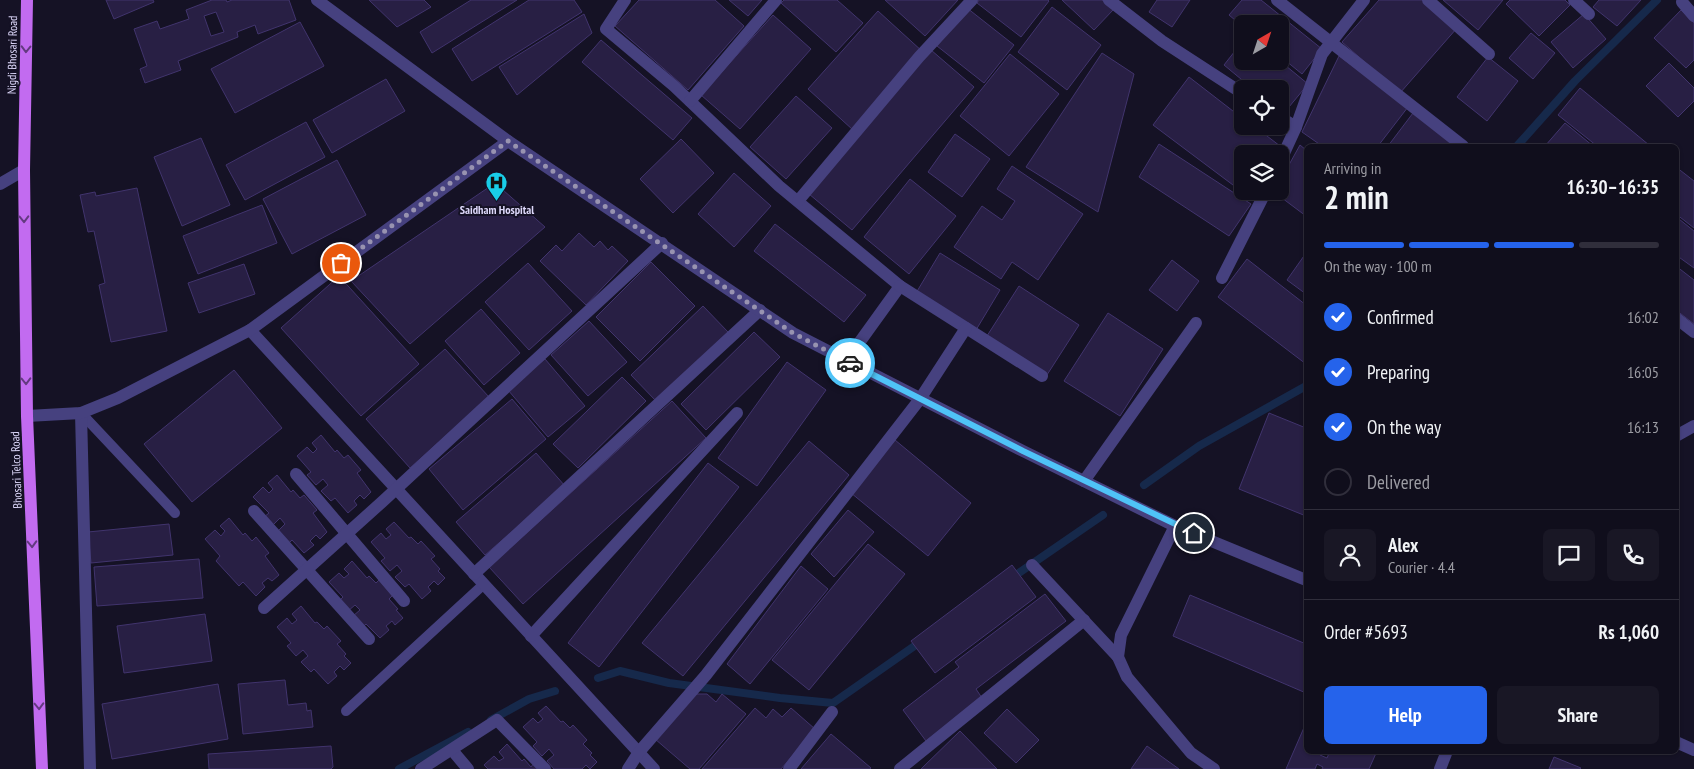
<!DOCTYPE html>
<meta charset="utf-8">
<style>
body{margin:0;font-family:"PT Sans Narrow",sans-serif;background:#191725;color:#f1f3f6;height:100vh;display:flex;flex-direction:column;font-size:19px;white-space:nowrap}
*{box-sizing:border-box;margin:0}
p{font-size:16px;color:#9c9ca3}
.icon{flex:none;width:28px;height:28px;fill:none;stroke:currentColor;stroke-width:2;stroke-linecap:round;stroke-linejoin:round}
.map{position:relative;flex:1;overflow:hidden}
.drawer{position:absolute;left:1304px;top:144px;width:375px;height:610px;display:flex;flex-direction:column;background:#100e1c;border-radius:8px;box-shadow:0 1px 4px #0004,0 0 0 1px #302e3b}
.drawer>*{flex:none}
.needle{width:32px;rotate:39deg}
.buttons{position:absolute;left:1234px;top:15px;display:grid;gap:10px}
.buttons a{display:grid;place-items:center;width:55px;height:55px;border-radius:8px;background:#100e1c;box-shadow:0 1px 4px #0004,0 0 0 1px #302e3b;font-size:25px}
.pin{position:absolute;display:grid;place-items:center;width:42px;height:42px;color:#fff;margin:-21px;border:2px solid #fff;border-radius:50%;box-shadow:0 1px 5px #0007}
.courier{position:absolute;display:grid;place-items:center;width:50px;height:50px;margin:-25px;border:4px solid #4fc3f7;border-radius:50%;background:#fff;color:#222;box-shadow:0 1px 6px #0007}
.head em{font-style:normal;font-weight:600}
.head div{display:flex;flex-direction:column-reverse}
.head{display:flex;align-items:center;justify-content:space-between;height:85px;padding:0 20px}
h1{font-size:32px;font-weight:600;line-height:38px}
.bar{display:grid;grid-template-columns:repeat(4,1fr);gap:8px 5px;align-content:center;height:60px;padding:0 20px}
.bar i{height:6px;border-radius:4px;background:#302e3b}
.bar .current{background:#2563eb}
.bar p{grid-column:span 4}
.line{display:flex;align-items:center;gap:12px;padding:0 20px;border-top:1px solid #302e3b}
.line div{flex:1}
.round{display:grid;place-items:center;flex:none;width:52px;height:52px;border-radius:8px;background:#191725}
ol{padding:0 20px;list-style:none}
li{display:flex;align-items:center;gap:15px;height:55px}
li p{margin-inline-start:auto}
li .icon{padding:5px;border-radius:50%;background:#2563eb;color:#fff;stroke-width:4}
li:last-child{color:#9c9ca3}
li i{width:28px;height:28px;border:2px solid #302e3b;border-radius:50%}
.button{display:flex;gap:10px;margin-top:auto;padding:10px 20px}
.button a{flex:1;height:58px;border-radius:8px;background:#2563eb;color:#fff;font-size:20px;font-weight:600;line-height:58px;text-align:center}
.button a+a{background:#191725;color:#f1f3f6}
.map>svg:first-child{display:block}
</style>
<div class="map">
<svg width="1694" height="769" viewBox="0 0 1694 769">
<rect width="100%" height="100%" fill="#151225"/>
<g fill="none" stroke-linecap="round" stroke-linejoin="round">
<g stroke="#16294b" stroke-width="8">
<path d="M1517 146 1575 81 1657 0"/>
<path d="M1144 485 1199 446 1306 386"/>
<path d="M1010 579 1103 515"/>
<path d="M598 678 620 671 669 683 780 698 833 703 923 640"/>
<path d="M491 720 529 699 555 691"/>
<path d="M399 769 468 732"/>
</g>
</g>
<g fill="#281f44" stroke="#41346d" fill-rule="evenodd">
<path d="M106 0H153L154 2 114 19Z"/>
<path d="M212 0H226L227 2 232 0H289L296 20 258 34 255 25 237 32 238 37 178 61 181 70 145 83 140 69 147 66 134 29 157 21 160 29 189 19 186 10ZM216 12 224 32 211 36 204 16Z"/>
<path d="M369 0H424L431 7 397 27Z"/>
<path d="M471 0H517L432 53 420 32Z"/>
<path d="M529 0H574L582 12 472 81 452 49Z"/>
<path d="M639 0H715L744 26 688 90 615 26Z"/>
<path d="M729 0H762L748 16Z"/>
<path d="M784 0H837L863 23 836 52 781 3Z"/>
<path d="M885 0H958L925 36Z"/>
<path d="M979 0H1048L1049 1 1021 37 977 3Z"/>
<path d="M1062 0H1102L1113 10 1094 30Z"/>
<path d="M1157 0H1190L1172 27 1149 12Z"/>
<path d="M1242 0H1261L1322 49 1302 74 1280 56V24H1242V26L1229 15Z"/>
<path d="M1379 0H1425L1457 28 1400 93 1342 42Z"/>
<path d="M1443 0H1503L1478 30Z"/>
<path d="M1510 0H1565L1570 5 1539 36 1506 4Z"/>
<path d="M1599 0H1641L1617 26 1593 7Z"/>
<path d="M1052 7 1101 45 1067 90 1018 52Z"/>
<path d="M967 8 1014 45 984 83 937 46Z"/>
<path d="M1681 10 1694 23V60L1686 68 1654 38Z"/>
<path d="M878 11 923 52 853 130 808 89Z"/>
<path d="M584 14 592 33 517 95 499 67Z"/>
<path d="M1584 14 1606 39 1573 68 1551 42Z"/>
<path d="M773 15 811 49 740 129 701 95Z"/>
<path d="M300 22 324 66 235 113 211 69Z"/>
<path d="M1531 33 1555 53 1533 79 1509 58Z"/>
<path d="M601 40 692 118 673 140 582 62Z"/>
<path d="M1242 42V61H1280L1308 84 1284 113 1280 110V89H1253L1224 65Z"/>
<path d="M931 50 974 87 852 230 809 194Z"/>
<path d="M1102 53 1134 74 1098 212 1026 167Z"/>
<path d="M1010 54 1059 94 1009 156 960 116Z"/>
<path d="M1339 56 1408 107 1378 146H1322L1302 132Z"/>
<path d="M1488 57 1518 81 1487 121 1457 97Z"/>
<path d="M1669 63 1694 88V101L1678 117 1646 86Z"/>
<path d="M1189 77 1242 118V126H1254L1280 146 1275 154H1242V191H1247L1245 194 1153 125Z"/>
<path d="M386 79 405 111 332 153 313 120Z"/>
<path d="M1580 88 1649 145 1648 146H1597L1558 115Z"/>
<path d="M796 96 832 128 786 179 750 147Z"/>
<path d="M1413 113 1458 146H1388Z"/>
<path d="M306 122 325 157 245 200 226 165Z"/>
<path d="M1565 123 1593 146H1545Z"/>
<path d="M955 134 990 159 962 197 928 172Z"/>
<path d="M201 138 230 205 182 226 154 157Z"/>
<path d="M681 139 714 173 673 213 640 179Z"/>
<path d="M1159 144 1251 204 1229 236 1139 177Z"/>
<path d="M1300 145 1306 150V216L1274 192 1280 191V181Z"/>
<path d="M337 160 366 215 292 254 263 199Z"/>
<path d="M1012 166 1083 214 1038 280 1012 262 1001 279 954 247 982 206 1002 220 1015 201 997 189Z"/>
<path d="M1676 167 1694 181V228L1676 214Z"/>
<path d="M734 173 771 206 734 247 698 214Z"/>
<path d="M910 179 956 216 909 274 864 237Z"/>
<path d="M495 183 545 227 410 344 351 281Z"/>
<path d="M137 188 167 331 111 342 99 285 105 283 94 231 88 232 80 195 95 192 96 196Z"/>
<path d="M262 205 277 243 198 274 183 236Z"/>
<path d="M1679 219 1694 231V268L1676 255V223Z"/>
<path d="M775 224 866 295 844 322 754 251Z"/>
<path d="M579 233 594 247 600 241 608 250 612 246 628 261 586 305 540 261 556 245 562 251Z"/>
<path d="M940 253 1000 290 976 330 916 293Z"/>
<path d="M1306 253V294L1287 280Z"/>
<path d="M1247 259 1306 305V364L1218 297Z"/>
<path d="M1172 260 1199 281 1177 311 1149 290Z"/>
<path d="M651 262 695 306 640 361 596 317Z"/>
<path d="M528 263 572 311 529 350 485 302Z"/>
<path d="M244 264 255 294 199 313 188 283Z"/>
<path d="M1676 266 1694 280V324L1676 310Z"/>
<path d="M339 276 419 364 361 416 281 328Z"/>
<path d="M1019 286 1079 325 1045 378 985 339Z"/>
<path d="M703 306 728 332 656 401 631 375Z"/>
<path d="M481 309 520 353 484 385 445 341Z"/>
<path d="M1108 313 1163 349 1120 416 1064 381Z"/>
<path d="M589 321 627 362 588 396 551 355Z"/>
<path d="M754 332 780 357 706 430 681 404Z"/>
<path d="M445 349 489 397 410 468 366 419Z"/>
<path d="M545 359 585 406 548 437 508 390Z"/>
<path d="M787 362 826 390 757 486 718 458Z"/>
<path d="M234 370 282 428 192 502 144 444Z"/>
<path d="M622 377 646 401 578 468 553 444Z"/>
<path d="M512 399 546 439 463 510 429 469Z"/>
<path d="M672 401 706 438 523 604 489 567Z"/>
<path d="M1269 413 1306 428V474L1304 480 1306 481V516L1239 489Z"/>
<path d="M321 435 335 452 337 450 344 458 348 455 361 470 357 473 371 492 364 499 360 495 354 501 357 505 348 513 335 498 331 501 321 491 328 485 323 479 316 485 307 475 311 472 297 456 307 447 313 453 317 449 312 443Z"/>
<path d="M895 440 971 503 928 556 851 493Z"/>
<path d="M809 441 849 475 683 676 642 643Z"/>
<path d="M536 453 565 486 485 555 456 522Z"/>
<path d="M708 463 739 487 599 667 568 643Z"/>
<path d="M277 475 291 492 293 490 300 498 304 495 317 510 313 513 327 532 320 539 316 535 310 541 314 545 304 553 292 540 288 544 277 532 285 524 280 518 272 526 264 517 269 513 253 497 263 487 269 493 273 489 268 483Z"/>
<path d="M848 510 874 532 834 577 811 554Z"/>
<path d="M229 518 243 535 245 533 252 541 256 537 269 553 265 556 279 575 272 581 268 578 262 583 265 587 256 596 243 582 239 586 216 561 220 556 205 539 215 530 221 536 225 531 220 526Z"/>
<path d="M394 522 409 538 411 537 418 544 421 541 435 556 431 559 440 569 438 571 445 578 438 585 434 581 428 587 431 591 422 599 409 584 405 587 395 577 402 571 397 565 390 571 381 561 385 558 371 542 381 533 386 539 391 535 386 529Z"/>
<path d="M169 524 173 555 91 563 88 532Z"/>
<path d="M868 544 905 574 809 690 772 660Z"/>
<path d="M199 559 203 598 97 606 94 567Z"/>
<path d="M352 561 367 578 369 576 376 583 379 580 393 595 389 599 398 609 396 610 403 618 395 625 392 621 386 626 389 630 380 638 366 624 363 627 353 616 360 610 355 605 348 611 339 601 343 597 329 582 339 573 344 578 349 574 344 569Z"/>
<path d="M1012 565 1036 597 935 673 911 641Z"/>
<path d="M801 566 828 589 750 684 727 664Z"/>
<path d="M1045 594 1066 621 976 689 982 698 926 741 903 710 959 667 955 662Z"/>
<path d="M1190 595 1306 644V693L1173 636Z"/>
<path d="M301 606 315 623 317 622 324 629 327 626 341 641 337 644 346 654 344 656 351 663 344 670 340 666 334 672 337 676 328 684 314 669 311 672 301 662 308 656 303 650 296 656 287 646 291 643 277 627 287 618 292 624 297 620 292 614Z"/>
<path d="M205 614 212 661 124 673 117 626Z"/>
<path d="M285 680 288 705 306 703 307 711 311 710 313 727 243 734 238 684Z"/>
<path d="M218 684 228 739 112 759 102 704Z"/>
<path d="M694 694H707L716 702 722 694 746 714 699 769H690L655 739Z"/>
<path d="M546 706 561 722 563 721 570 728 573 725 587 740 583 744 592 753 590 755 597 762 590 769 586 765 582 769H554L547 761 554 755 549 749 542 756 533 746 537 742 523 727 533 718 538 723 543 719 538 713Z"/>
<path d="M755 708 766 718 773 709 782 717 791 708 815 729 781 769H702Z"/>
<path d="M1007 709 1039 740 1016 763 984 733Z"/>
<path d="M1306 723V751H1322L1320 755 1327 758 1330 751H1377L1369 769H1322L1323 767 1317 764 1315 769H1286Z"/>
<path d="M960 731 997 769H921Z"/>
<path d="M831 734 871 768 870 769H801Z"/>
<path d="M507 744 522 761 524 759 531 767 534 763 539 769H488L484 765 494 756 499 761 504 758 499 752Z"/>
<path d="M331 746 333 767 331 769H209L208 754Z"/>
<path d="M1147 746 1179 769H1131Z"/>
<path d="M1554 757 1581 768 1580 769H1549Z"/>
</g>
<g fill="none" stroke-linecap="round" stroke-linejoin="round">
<g stroke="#46417f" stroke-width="10">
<path d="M81 413 175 513"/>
<path d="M346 711 484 584"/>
</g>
<g stroke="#46417f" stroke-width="12">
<path d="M625 0 606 29 674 86 779 186 900 286 846 361"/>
<path d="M1109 0 1162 41 1242 93"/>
<path d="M1277 0 1463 146"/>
<path d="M1428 0 1489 54"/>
<path d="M1574 0 1589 14"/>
<path d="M1682 2 1694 16"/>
<path d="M690 101 776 0"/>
<path d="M1280 117 1296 127"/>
<path d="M1280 162 1296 127 1322 54 1364 0"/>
<path d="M0 184 24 170"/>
<path d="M798 201 919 57 972 0"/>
<path d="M1222 278 1266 191"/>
<path d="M900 286 1042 376"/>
<path d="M1676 318 1694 332"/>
<path d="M250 330 654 769"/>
<path d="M81 413 90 769"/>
<path d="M27 416 81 413 118 398 250 330 508 141"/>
<path d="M1676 436 1694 426"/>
<path d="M296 474 404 601"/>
<path d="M1084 481 1196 323"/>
<path d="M254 511 369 639"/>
<path d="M1175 526 1121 635 1118 657 1127 677 1191 753 1214 769"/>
<path d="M1032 565 1118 657"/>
<path d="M474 574 760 310"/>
<path d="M264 608 382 502 662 243"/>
<path d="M531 636 737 413"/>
<path d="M452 750 468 769"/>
<path d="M421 769 497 720 545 769"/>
<path d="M628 769 639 752 706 675 920 399 966 328"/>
<path d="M789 769 832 712"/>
<path d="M900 769 1084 620"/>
<path d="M1440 769 1447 751"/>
</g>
<g stroke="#46417f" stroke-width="12">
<path d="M317 0 508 141 793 333 1023 451 1175 526 1306 580"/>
<path d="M1676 742 1694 750"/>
</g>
<path stroke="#c26bf0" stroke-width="12" d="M27 0 24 170 27 416 42 769"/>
</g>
<defs><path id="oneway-chevron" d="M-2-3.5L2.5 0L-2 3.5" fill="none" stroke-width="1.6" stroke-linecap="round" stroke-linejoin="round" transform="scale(1.25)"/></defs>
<g stroke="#633a80">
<use href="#oneway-chevron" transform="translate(26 49) rotate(91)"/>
<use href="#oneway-chevron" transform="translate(24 219) rotate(89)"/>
<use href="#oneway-chevron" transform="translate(26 381) rotate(89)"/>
<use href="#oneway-chevron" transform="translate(32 544) rotate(88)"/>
<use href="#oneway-chevron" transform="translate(39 706) rotate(88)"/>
</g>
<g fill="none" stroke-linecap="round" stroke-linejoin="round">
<path stroke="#9893b0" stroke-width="5" stroke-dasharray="0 9" d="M341 263 508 141 793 333 850 363"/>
<path stroke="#4fc3f7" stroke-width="6" d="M850 363 1023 451 1194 533"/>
</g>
<defs>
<symbol id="hospital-pin" viewBox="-11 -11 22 30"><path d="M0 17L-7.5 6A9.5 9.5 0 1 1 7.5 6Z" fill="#19cde8" stroke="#151225"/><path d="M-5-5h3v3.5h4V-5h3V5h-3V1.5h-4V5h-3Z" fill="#111"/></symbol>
</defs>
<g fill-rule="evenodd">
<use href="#hospital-pin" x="484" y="170" width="25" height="34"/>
</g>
<g text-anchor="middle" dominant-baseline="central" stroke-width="4" stroke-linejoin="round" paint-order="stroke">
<g font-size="12" fill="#ded9fb" stroke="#151225">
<text transform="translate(12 55) rotate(-89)">Nigdi Bhosari Road</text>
<text transform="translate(16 470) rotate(-92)">Bhosari Telco Road</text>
</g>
<g font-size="12" font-weight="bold" fill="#ded9fb" stroke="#151225">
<text x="497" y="209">Saidham Hospital</text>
</g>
</g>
</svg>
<div class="buttons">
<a><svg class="needle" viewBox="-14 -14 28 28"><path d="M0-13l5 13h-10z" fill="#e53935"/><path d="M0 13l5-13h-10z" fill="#9c9ca3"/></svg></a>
<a><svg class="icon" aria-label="locate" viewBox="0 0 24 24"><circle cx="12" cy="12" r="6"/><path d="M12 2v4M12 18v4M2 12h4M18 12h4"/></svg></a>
<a><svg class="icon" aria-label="layers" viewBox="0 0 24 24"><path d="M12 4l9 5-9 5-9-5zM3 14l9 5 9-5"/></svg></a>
</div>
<div class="pin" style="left:341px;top:263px;background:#ea580c"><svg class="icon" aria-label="bag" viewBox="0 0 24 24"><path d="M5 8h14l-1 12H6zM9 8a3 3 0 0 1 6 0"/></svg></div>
<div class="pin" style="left:1194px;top:533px;background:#1f2937"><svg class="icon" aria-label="home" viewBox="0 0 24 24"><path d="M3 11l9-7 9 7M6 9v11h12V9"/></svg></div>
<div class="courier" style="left:850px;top:363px"><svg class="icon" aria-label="car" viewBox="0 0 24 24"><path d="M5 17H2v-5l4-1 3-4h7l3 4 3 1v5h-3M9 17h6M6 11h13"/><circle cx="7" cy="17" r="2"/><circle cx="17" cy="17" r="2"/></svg></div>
<section class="drawer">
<div class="head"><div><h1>2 min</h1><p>Arriving in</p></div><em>16:30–16:35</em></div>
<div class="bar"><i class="current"></i><i class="current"></i><i class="current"></i><i></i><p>On the way · 100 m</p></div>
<ol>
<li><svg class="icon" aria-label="check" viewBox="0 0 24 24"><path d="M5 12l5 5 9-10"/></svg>Confirmed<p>16:02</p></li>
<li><svg class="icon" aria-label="check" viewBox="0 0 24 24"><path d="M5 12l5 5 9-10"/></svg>Preparing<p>16:05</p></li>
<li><svg class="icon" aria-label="check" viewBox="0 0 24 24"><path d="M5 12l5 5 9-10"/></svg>On the way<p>16:13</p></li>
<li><i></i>Delivered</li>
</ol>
<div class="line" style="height:90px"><a class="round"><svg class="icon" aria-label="person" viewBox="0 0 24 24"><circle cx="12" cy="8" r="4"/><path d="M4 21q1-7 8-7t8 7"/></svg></a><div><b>Alex</b><p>Courier · 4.4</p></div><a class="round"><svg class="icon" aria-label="chat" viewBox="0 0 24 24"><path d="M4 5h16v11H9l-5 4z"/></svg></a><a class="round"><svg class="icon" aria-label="phone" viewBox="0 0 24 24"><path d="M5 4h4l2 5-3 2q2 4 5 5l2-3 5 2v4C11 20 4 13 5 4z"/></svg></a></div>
<div class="line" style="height:65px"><div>Order #5693</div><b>Rs 1,060</b></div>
<div class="button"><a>Help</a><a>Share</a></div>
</section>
</div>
